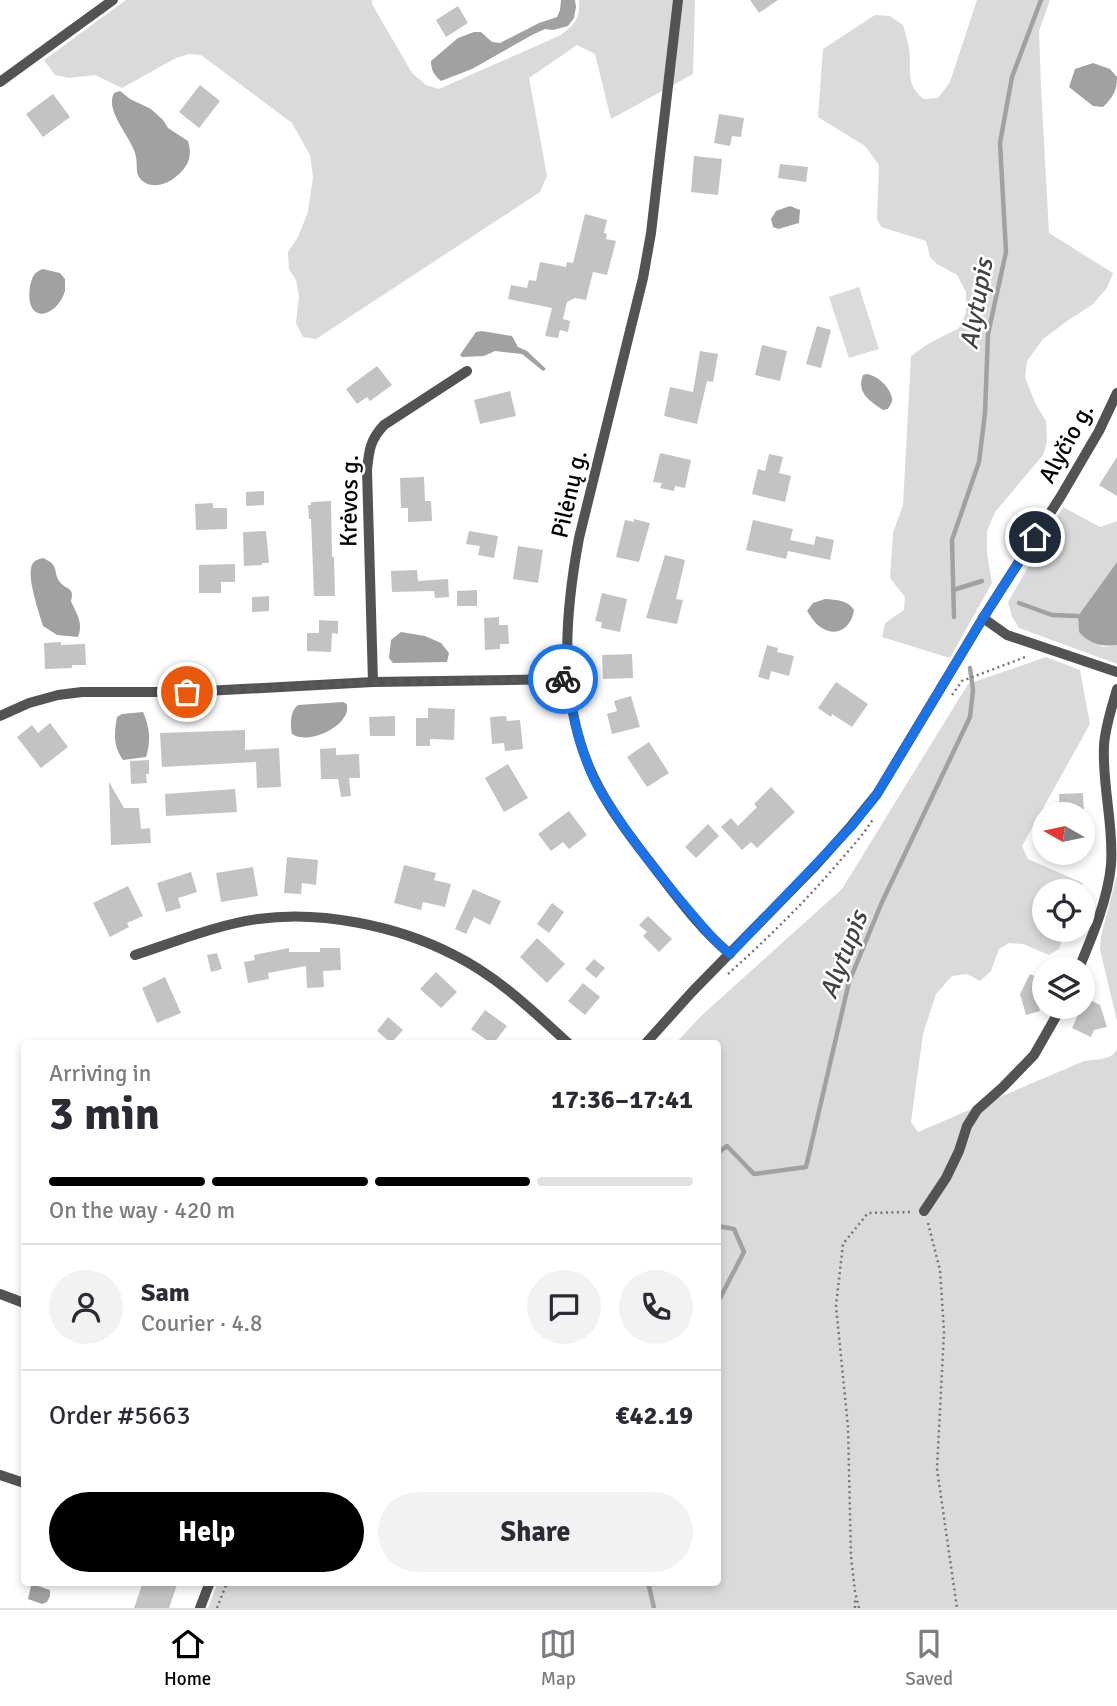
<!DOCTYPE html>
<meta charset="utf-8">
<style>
body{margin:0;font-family:Signika,sans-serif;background:#f2f2f3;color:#2b2b33;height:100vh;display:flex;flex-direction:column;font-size:26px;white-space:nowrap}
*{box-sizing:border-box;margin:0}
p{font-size:23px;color:#7c7c81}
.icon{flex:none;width:38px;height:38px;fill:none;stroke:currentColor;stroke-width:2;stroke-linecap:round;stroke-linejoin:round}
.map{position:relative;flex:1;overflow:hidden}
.drawer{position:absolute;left:21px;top:1040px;width:700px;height:546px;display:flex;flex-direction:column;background:#fff;border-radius:7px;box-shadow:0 4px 10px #0003}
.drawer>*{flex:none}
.needle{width:46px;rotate:279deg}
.fabs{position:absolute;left:1032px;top:802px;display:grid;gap:14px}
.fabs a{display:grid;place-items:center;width:63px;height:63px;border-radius:50%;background:#fff;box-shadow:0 4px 10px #0003;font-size:35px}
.pin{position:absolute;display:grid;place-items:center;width:60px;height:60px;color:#fff;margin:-30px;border:4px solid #fff;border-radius:50%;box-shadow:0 2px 7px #0007}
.courier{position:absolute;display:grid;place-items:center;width:70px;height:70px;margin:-35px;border:5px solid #1a73e8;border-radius:50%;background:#fff;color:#222;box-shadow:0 2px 9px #0007}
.summary em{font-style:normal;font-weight:700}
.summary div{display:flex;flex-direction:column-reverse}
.summary{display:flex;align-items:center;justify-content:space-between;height:119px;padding:0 28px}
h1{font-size:46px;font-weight:700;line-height:52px}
.bar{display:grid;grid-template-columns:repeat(4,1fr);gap:10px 7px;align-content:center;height:84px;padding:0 28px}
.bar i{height:9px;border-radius:5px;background:#e1e1e2}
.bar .active{background:#000}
.bar p{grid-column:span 4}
.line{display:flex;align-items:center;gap:18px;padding:0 28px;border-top:2px solid #e1e1e2}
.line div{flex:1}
.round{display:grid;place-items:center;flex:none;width:74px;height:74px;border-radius:37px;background:#f2f2f3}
.primary-button{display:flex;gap:14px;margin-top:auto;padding:14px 28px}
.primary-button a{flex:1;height:80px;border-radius:42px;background:#000;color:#fff;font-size:28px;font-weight:700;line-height:80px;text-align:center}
.primary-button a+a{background:#f2f2f3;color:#2b2b33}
.tabs{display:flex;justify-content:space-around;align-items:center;height:98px;border-top:2px solid #e1e1e2;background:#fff;font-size:19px;color:#7c7c81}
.tabs a{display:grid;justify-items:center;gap:4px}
.tabs .active{color:#000}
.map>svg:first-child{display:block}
</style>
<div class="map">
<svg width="1117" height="1608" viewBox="0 0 1117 1608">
<rect width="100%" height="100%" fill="#fff"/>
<g fill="#dadada">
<path d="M126 0H372V4L412 73 426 85 439 89 561 35C576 23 580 19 579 0H695L693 74 611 119 595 54 577 45 529 78 547 176 540 192 316 339 303 337 296 323 299 296 296 280 289 269 288 252 298 237 308 212 313 177 310 155 292 123 201 55 189 54 176 58 122 88 95 75 69 78 55 75 44 60Z"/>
<path d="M977 0H1050L1039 31 1041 87 1049 233 1113 273 1107 288 1092 305 1067 321 1043 339 1027 361 1025 377 1035 403 1046 421 1047 442 1043 455 995 512 987 531V553L992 583 950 658 882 637 885 623 904 610 905 597 890 578 893 533 903 505 911 356 928 344 959 328 966 313V292L957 275 937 264 930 257 926 241 881 227 877 219 879 165 865 146 818 117 823 49 875 15 890 16 903 25C905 32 907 40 909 47 912 68 904 84 924 99L938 98 950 82Z"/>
<path d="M859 287 879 349 849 358 829 297Z"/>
<path d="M1063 507 1100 527 1117 521V562L1078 616 1079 632 1103 647 1117 645V664L1019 628 1012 617 1008 602Z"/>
<path d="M1046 657 1080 670 1090 724 1022 846 1028 859 1083 883 1080 891H1045V929H1066L1059 949 1049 955 1023 944 1009 943 999 949 991 971 980 981 967 974 952 976 936 994 923 1034 911 1122 918 1132 1084 1061C1096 1059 1111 1061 1117 1049V1608H208L218 1582H718V1043H676L700 1017 842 889 968 684Z"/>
<path d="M1117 875V1021L1100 949 1101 936Z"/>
</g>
<g fill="#a1a1a1">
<path d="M561 0H575L576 7 574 18 568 26 553 30 545 29 532 35 472 69 441 81C434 75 431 70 431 61L458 38 474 32H481L492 42 500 43 539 23 557 17 560 10Z"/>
<path d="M1093 63 1110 69 1117 77C1117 91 1113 97 1103 107L1093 106 1069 87 1075 69Z"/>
<path d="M120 91 130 99 151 109 163 120 168 128 188 141C190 148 191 155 188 162 181 177 159 192 144 182 134 175 138 167 136 157 133 138 104 112 114 93Z"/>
<path d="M790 206 800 210 799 223 778 229 773 227 771 219 776 211Z"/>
<path d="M43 269 60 273 65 279C65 280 65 290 65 291 57 318 24 326 30 286 32 277 34 272 43 269Z"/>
<path d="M482 331 512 336 518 347 527 351 546 369 543 371 522 354 495 351 484 356 462 357 460 355 476 332Z"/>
<path d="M867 374C878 376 890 387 892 398 893 402 890 405 888 409L883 410C870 401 856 393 863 375Z"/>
<path d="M43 558C61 566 52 572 60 582 66 590 75 587 71 601 76 613 84 623 78 637L57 635 43 626C39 613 25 573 33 563 35 560 39 559 43 558Z"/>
<path d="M1117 562V645C1101 647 1090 644 1079 632L1078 616Z"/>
<path d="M825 599C837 600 848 600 854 610 852 626 838 638 822 628 816 625 811 617 807 611L813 603Z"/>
<path d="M401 632 425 636 441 643 449 653 447 662 393 663 389 658 391 640Z"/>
<path d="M343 702 347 704C347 709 348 711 345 716 337 731 306 744 292 734 290 724 290 711 298 705Z"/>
<path d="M143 712C150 728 151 741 146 757L123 760C113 746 114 734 117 717L122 714Z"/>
<path d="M35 1585 50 1590V1596L47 1602 42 1604 28 1599 31 1586Z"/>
</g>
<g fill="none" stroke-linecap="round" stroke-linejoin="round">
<g stroke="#a1a1a1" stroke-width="4.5">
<path d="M953 590 982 581"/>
<path d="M1019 603 1052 615 1078 616"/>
<path d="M954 617 952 540 979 462 985 413 988 334 1006 252 1000 143 1012 77 1041 0"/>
<path d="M718 1153 727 1146 754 1174 806 1167 849 982 882 902 970 717 973 690 970 668"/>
<path d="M718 1226 734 1229 744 1252 718 1302"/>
<path d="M648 1582 654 1608"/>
</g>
</g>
<g fill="#c3c3c3">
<path d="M750 0H778L759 13Z"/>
<path d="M458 6 468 23 446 37 436 20Z"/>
<path d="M200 85 220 101 199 128 179 112Z"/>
<path d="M53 94 70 117 43 137 26 114Z"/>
<path d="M719 114 744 118 741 137 732 136 730 146 714 143Z"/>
<path d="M694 156 722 159 718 195 691 192Z"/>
<path d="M780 164 808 167 806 182 778 178Z"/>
<path d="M585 214 607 220 604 233 607 234 606 239 616 241 607 275 593 272 586 300 575 298 567 302 563 319 570 321 568 332 560 330 558 338 545 336 552 308 508 299 511 285 527 288 529 280 536 281 540 262 566 267 567 262 573 263Z"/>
<path d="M817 326 831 330 821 368 806 364Z"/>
<path d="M762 345 787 351 780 381 755 375Z"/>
<path d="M700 351 718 354 713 382 707 381 697 424 664 416 670 387 693 392Z"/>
<path d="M377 366 392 385 370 401 367 397 357 404 346 389Z"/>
<path d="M510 391 516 416 480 424 474 400Z"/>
<path d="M660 453 691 460 685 488 675 486 674 491 660 488 662 483 653 482Z"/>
<path d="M769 454 783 457 779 473 791 476 785 502 752 494 758 469 765 471Z"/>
<path d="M1117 457V496L1099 485Z"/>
<path d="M424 477 425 501H431L432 521 408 522V508H401L400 478Z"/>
<path d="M264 491V505L246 506V492Z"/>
<path d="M331 501 332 557H334L335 596H314L311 519H309L308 505H311V502Z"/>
<path d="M213 503V508H227V529L196 530 195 504Z"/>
<path d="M634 519 650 523 639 562 616 557 625 520 634 522Z"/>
<path d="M753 520 793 529 790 540 814 545 816 536 834 540 830 560 788 551 786 559 746 550Z"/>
<path d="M266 531 269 563H262V565L244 566 243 532Z"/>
<path d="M469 531 498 536 494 558 478 555 480 546 466 544Z"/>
<path d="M518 546 543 550 538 583 513 579Z"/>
<path d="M665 555 685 560 676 599 683 600 677 624 646 618Z"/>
<path d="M235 564V582H221V593H199V565Z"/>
<path d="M417 570 418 581 448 579 449 597 435 598 434 591 392 592 391 571Z"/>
<path d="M477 590V606H457V591Z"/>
<path d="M602 593 627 599 620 632 601 628 602 622 595 621Z"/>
<path d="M269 596V611L252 612V597Z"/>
<path d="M499 617V625H508L509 644H500V649L485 650 484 618Z"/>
<path d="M319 620 338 621V634L332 633 331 652 307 651V633H319Z"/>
<path d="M61 642V645L85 644 86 665H72V668L45 669 44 643Z"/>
<path d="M767 645 778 648 777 652 794 656 789 676 771 671 769 680 758 677Z"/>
<path d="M632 654 633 678 603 679 602 655Z"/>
<path d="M836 682 868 704 852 727 832 714 831 717 818 708Z"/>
<path d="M631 696 640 727 612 734 607 714 617 711 614 701Z"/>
<path d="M428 708 455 709 454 740 430 739V746H416V718H428Z"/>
<path d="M395 716V736H370L369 717Z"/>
<path d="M506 716 507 721 520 720 523 749 505 751 504 743 492 744 490 717Z"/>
<path d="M50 723 68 747 41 768 17 737 32 725 38 733Z"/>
<path d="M245 730V750L279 748 281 787 257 788 256 762 162 767 160 733Z"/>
<path d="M649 742 669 773 647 787 627 757Z"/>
<path d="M336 748V755L359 754 360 778H349L351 796 341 797 338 779H321L320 749Z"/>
<path d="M149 760V774H146L147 783 131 784 130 761Z"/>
<path d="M508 764 528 798 504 812 485 778Z"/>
<path d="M109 782 124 808H139L141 829 150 828 151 843 111 845Z"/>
<path d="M771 787 795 812 757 848 751 842 742 850 721 827 731 818 738 826 757 807 754 804Z"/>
<path d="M235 789 237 812 166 816 165 794Z"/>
<path d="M1083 793 1084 814H1060L1059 794Z"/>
<path d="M569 811 587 835 569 849 563 842 551 851 538 834Z"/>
<path d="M708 824 719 836 696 858 685 847Z"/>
<path d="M287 857 318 860 316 885 302 883 301 894 284 893Z"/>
<path d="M404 865 436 873 434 880 451 884 445 907 423 902 421 910 394 903Z"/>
<path d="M253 867 258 896 221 902 216 873Z"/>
<path d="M191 872 197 892 178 898 181 908 166 912 157 883Z"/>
<path d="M128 886 143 916 127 923 129 927 110 937 93 903Z"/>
<path d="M473 889 501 901 490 925 474 917 466 934 455 929Z"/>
<path d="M552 903 564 912 549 933 537 924Z"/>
<path d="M648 916 672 939 659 952 643 936 647 932 639 925Z"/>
<path d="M537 938 565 964 547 983 520 957Z"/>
<path d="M289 948V952H320V948H340L341 970 323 971 324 987 307 988 306 966 268 973 269 979 248 983 244 962 255 960 254 955Z"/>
<path d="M217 953 222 969 211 972 207 955Z"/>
<path d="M594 959 605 968 596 978 585 969Z"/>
<path d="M436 972 457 992 441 1008 420 989Z"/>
<path d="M1030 974 1045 981V985L1037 1000 1040 1011 1026 1015 1020 994Z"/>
<path d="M165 977 181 1013 157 1023 142 988Z"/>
<path d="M583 983 600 997 585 1015 568 1001Z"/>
<path d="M1086 998 1100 1005 1107 1027 1094 1030 1091 1037 1072 1028Z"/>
<path d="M485 1010 507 1026 494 1043H491L471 1029Z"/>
<path d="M388 1017 403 1030 391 1043 377 1031Z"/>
<path d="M143 1582H178L169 1608H134Z"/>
</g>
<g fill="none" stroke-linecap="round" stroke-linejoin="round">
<g stroke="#757575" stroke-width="2.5" stroke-dasharray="2 3.5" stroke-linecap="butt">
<path d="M952 695 962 681 1028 656"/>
<path d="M728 974C767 939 805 902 839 862 851 848 864 834 873 819"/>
<path d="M928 1223 940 1270 944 1332 937 1469 957 1608"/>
<path d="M217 1608 227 1582"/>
<path d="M855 1608V1597"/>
<path d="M859 1608 855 1592 851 1556 848 1427 836 1306 843 1244 868 1213 912 1212"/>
</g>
<g stroke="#535353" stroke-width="10">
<path d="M678 0 651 233 643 278 579 538C564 619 558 702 594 778 609 809 632 839 653 866 676 896 701 930 730 954"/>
<path d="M0 82 113 0"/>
<path d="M983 618 1007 635 1117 672"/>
<path d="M373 682 367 470C369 450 370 440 384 425L467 371"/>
<path d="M0 716 29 703 58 695 82 692H187L373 682 567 679"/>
<path d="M135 955C175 942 216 925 258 919 320 910 398 926 454 955 497 976 533 1011 568 1043"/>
<path d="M1079 968C1092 937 1108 899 1111 865 1114 825 1102 786 1104 746 1105 727 1112 707 1117 689"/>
<path d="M646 1043 691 993 816 865 851 826 877 794 983 618 1061 496 1099 431 1117 393"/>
<path d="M924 1211 946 1178 959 1151 967 1126 977 1110 1003 1087 1034 1055 1062 1006"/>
<path d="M0 1294 24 1303"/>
<path d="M0 1475 24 1483"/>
<path d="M200 1608 210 1582"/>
</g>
</g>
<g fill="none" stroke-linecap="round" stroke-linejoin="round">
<path stroke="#595959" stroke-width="7" stroke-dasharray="0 12.6" d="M187 692 373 682 563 679"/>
<path stroke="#1a73e8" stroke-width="9" d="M563 679H567C572 713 579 746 593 777 601 795 614 811 624 827 646 858 669 887 693 915 705 929 716 943 730 954L852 826 877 794 983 618 1035 537"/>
</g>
<g text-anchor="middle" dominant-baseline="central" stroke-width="5" stroke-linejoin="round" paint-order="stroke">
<g font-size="24" fill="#000" stroke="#fff">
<text transform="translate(1066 443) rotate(-61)">Alyčio g.</text>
<text transform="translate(569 494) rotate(-77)">Pilėnų g.</text>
<text transform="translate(349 501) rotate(-89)">Krėvos g.</text>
</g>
<g font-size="26" font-style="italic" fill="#424242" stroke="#fff">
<text transform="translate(977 304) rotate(-80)">Alytupis</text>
<text transform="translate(844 955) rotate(-69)">Alytupis</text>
</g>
</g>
</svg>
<div class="fabs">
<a><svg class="needle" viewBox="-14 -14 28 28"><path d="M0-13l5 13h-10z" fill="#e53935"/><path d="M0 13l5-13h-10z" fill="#7c7c81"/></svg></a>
<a><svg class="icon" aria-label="locate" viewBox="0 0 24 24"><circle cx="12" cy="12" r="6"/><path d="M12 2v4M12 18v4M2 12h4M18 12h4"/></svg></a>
<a><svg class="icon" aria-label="layers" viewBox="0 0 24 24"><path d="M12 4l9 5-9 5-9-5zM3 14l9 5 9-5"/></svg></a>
</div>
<div class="pin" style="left:187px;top:692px;background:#ea580c"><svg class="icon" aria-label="bag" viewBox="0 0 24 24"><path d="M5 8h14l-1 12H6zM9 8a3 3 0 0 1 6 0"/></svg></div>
<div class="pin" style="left:1035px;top:537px;background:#1f2937"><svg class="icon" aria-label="home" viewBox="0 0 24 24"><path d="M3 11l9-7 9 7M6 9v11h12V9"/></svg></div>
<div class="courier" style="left:563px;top:679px"><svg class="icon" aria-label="bike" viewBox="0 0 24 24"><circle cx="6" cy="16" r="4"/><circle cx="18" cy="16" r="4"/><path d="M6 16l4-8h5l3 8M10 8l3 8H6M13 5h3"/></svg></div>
<section class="drawer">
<div class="summary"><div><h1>3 min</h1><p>Arriving in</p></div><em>17:36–17:41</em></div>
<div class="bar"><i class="active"></i><i class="active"></i><i class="active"></i><i></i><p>On the way · 420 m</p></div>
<div class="line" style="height:126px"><a class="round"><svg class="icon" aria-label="person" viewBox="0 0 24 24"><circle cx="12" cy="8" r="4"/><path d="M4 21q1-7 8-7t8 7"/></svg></a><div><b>Sam</b><p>Courier · 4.8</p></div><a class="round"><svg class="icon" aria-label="chat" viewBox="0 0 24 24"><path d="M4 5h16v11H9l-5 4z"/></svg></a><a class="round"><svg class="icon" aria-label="phone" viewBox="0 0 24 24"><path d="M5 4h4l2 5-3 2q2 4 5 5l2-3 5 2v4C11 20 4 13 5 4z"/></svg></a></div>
<div class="line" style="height:91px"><div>Order #5663</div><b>€42.19</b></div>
<div class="primary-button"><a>Help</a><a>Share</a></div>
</section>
</div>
<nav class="tabs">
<a class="active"><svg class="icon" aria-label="home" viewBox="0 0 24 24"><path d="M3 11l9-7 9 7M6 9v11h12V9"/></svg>Home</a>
<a><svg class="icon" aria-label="map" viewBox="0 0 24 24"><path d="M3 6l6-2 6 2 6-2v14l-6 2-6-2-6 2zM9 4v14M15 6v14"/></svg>Map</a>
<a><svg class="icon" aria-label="saved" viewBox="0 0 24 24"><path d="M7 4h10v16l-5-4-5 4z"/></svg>Saved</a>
</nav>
